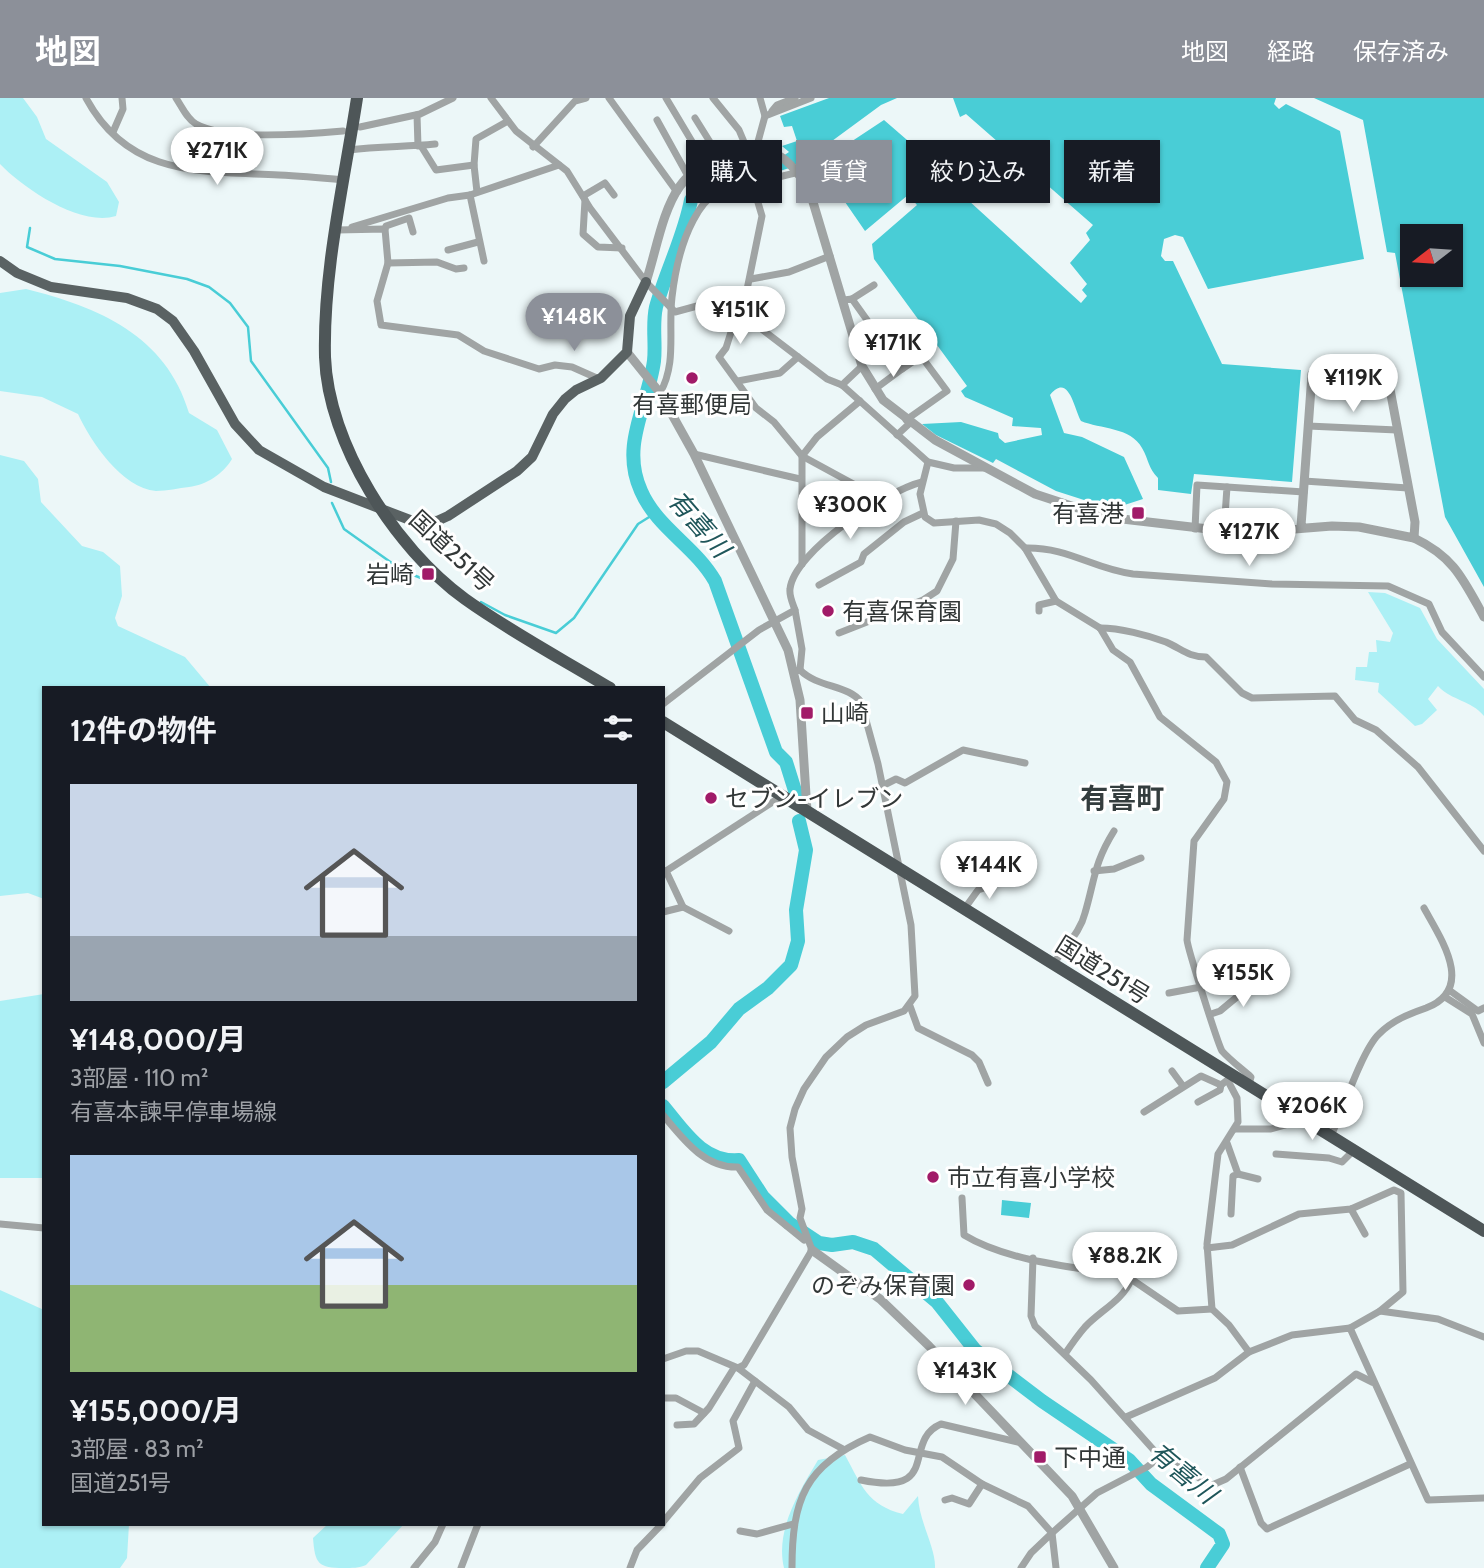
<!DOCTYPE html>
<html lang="ja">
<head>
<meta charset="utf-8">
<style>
  body { margin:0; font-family:Cabin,"Noto Sans JP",sans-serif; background:#242831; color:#f1f3f6; height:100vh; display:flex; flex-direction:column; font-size:26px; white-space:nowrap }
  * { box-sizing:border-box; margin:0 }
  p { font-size:23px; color:#9ea1a6 }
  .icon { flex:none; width:38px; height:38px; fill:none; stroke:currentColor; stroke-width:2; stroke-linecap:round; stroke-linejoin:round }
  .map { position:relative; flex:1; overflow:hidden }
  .details { position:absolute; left:42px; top:588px; width:623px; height:840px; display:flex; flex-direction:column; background:#171b24; border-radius:0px; box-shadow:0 2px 5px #0004 }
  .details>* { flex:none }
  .top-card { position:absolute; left:686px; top:42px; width:665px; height:63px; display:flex; gap:14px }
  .needle { width:46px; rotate:253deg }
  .tools { position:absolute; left:1400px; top:126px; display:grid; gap:14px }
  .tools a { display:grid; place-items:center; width:63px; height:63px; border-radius:0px; background:#171b24; box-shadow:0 2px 5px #0004; font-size:35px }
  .price { position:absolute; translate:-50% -60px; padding:0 16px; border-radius:24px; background:#fff; color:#222; font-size:23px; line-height:46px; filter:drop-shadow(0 2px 4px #0008) }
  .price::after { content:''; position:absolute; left:50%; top:42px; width:21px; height:16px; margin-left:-10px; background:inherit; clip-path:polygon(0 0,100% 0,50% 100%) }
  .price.selected { background:#8c9099; color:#fff }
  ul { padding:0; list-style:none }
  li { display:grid; align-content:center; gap:14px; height:371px; padding:0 28px }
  li span { display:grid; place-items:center; height:217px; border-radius:0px; color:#555 }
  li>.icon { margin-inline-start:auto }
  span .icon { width:126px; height:126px; fill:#fffc; stroke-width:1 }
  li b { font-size:30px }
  h2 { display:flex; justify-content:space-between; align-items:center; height:84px; padding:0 28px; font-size:30px }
  .tag { padding:0 24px; border-radius:0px; background:#171b24; box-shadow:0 2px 5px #0004; font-size:24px; line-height:63px }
  .tag.selected { background:#8c9099; color:#fff }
  header { display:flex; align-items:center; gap:42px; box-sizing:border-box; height:98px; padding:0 35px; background:#8c9099; color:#fff }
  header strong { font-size:33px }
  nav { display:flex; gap:38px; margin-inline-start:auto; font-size:24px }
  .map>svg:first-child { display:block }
</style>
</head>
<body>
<header>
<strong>地図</strong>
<nav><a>地図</a><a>経路</a><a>保存済み</a></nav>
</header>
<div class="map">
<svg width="1484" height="1470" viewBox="0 0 1484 1470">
  <rect width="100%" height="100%" fill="#ecf7f8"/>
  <g fill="#acf0f5">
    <path d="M0 0H23L37 19 46 41 107 84 119 104 116 118C80 129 23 90 0 66Z"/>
    <path d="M26 191C98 209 166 237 189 315L217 332 232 361C223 376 206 387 189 389 179 390 167 393 156 393 122 390 91 344 78 316L42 299 0 293V195Z"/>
    <path d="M0 357 24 363 38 381 41 404 82 448 103 454 120 468 122 498 115 520 118 528 185 559 211 590H44V801L28 795 0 798Z"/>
    <path d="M1368 494 1385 495 1420 510 1437 541 1484 591V618C1471 602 1452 603 1438 588L1428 601 1437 612 1422 626 1415 628 1378 594 1379 585 1355 582 1356 569H1367L1369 554H1377L1376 542 1390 544 1393 535Z"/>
    <path d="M44 896V1080H0V903Z"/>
    <path d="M0 1192 44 1212V1426H129L127 1460 120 1470H0Z"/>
    <path d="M845 1357C862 1388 867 1407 903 1416L918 1398C919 1424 936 1450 935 1470H784C775 1432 799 1394 818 1362Z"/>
    <path d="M328 1426H404L366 1467C359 1470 352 1470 344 1470 318 1470 315 1466 313 1440Z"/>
  </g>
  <g fill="#49cdd6" fill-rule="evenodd">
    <path d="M829 0H897L881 7 802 65 782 48 797 43 792 28 784 29 780 18Z"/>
    <path d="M953 0H1276L1274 6 1279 11 1286 6 1340 33 1364 161 1208 191 1183 139 1175 137 1164 141 1161 158 1165 163H1173L1222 266 1301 272 1292 384 1194 376 1191 396 1158 392V380C1148 370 1149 362 1142 350 1131 329 1100 331 1081 323 1074 311 1069 274 1050 297L1064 335 1082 339 1124 359 1143 401 1112 411 1056 393 996 361 993 365 936 337 922 326 961 324 998 335 999 340 1005 345 1042 337 1041 330 1012 328 1013 320 965 299 961 293 967 288 874 161 872 146 917 107 908 97 865 133 845 104 854 96 828 59 884 22 914 48 911 51 944 92H957L1081 205 1087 198 1082 192 1087 186 1070 165 1090 142 1086 135 1093 127 966 16 960 19Z"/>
    <path d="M1314 0H1484V489L1445 419 1395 155 1387 154 1363 22ZM1451 138V177H1412V138Z"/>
    <path d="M1002 1102 1031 1105 1029 1120 1001 1117Z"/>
  </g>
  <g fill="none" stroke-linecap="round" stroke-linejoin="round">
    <g stroke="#49cdd6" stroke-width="2.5">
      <path d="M30 130 27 149 55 161 120 168 187 181 209 189 230 205 248 229 251 263 328 370 331 384"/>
      <path d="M332 405 344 431 403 473 421 480"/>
      <path d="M481 504 505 517 556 535 574 520 638 426 654 416"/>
    </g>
    <g stroke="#49cdd6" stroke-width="14">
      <path d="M796 696 786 664 776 654 715 483C695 448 657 430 641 393 620 347 648 308 654 263 656 245 652 227 656 209 666 173 684 139 691 102L698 93 751 68 766 70 788 63 806 51"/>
      <path d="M663 984 711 944 739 911 768 890 791 867 798 843 796 812 806 752 799 723"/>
      <path d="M663 1008C684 1033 703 1065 739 1062L763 1099 789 1125 819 1145 832 1147 853 1144 874 1151 937 1204 975 1252 1042 1303 1129 1362 1151 1386 1219 1436 1223 1446 1207 1470"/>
    </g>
    <g stroke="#a0a4a4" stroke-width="7">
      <path d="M86 0C129 80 202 73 279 77 301 78 323 80 344 82"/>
      <path d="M176 0C182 9 187 21 196 26 225 43 309 36 343 33"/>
      <path d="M491 0 516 33 567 73 590 110 646 184 675 214 708 205 742 216 827 281 842 287 928 364 954 370H987"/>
      <path d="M609 0 677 94"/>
      <path d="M666 0 706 67"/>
      <path d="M713 0 739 32 747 51"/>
      <path d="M772 13 777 7 795 0"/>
      <path d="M417 17 418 48"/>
      <path d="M765 18 811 0"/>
      <path d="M695 20 720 60"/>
      <path d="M657 22 688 78"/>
      <path d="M360 29 420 16 453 0"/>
      <path d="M113 34 123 11 122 0"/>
      <path d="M421 48 436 72 474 67"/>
      <path d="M533 49 575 3 586 0"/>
      <path d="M756 51 765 18 760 0"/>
      <path d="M349 52C379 48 405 49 435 46"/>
      <path d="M758 84 799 74"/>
      <path d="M477 94 474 67 476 41 508 23"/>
      <path d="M470 97 484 163"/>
      <path d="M583 98 605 85 614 97"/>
      <path d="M585 102 583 136 598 149 622 150"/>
      <path d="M352 129 448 100 470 97 559 67"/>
      <path d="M385 131 386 128 409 120 413 134"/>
      <path d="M337 132 385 131 388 165 377 203 381 227 458 237 484 253 539 271 555 267 572 269 599 281"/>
      <path d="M448 152 478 144"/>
      <path d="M388 165 437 164 456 171 464 170"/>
      <path d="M751 181 789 174 830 158"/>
      <path d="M852 201 874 187"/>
      <path d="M844 202 852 201 902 271 921 258 947 293 906 322"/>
      <path d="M737 215 726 250 719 259 756 310 774 324 802 358 881 401"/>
      <path d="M742 216 762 118 754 91 758 84 751 50"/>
      <path d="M738 283 780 275 798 259"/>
      <path d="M842 287 862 268"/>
      <path d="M875 291 902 271"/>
      <path d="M660 295C677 265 668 233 672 199 677 156 696 74 756 87"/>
      <path d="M1308 328 1397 332"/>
      <path d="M897 337 910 325"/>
      <path d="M694 356 800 381"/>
      <path d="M928 364 920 396 925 419 934 425 979 422 996 426 1010 435 1025 450 1056 503 1100 530 1113 552 1130 564 1160 619 1216 664 1227 684 1224 701 1194 743 1187 842C1188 852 1218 946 1222 953 1230 962 1242 971 1251 979L1249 987"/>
      <path d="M1304 383 1408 390"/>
      <path d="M1227 389 1304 394"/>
      <path d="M1195 431 1197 387 1227 389 1224 433"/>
      <path d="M1025 450C1069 449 1093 471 1133 476L1272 486 1388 488 1429 506 1442 534 1484 579"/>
      <path d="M802 466V358L817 339 860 303"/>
      <path d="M819 487 861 464 864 456 904 424 923 415"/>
      <path d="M795 512 802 551 800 572"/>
      <path d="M1039 513V507L1056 503"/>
      <path d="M1100 530C1120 530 1147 537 1166 544 1182 551 1188 559 1206 559L1242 595 1252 600 1335 598 1355 622 1376 632 1418 669 1484 753"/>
      <path d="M839 535 923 502 937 493 953 461 956 423"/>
      <path d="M795 573 800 572C818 590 849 587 861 604L878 666 911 827 915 898 904 913 866 927 847 939 826 959 804 991 795 1011 790 1030 792 1059 802 1111 800 1120 812 1152"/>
      <path d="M663 606 759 532 795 512C793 506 789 498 790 491 794 453 888 392 922 384"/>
      <path d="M882 688 896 681 905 685 963 652 1025 665"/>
      <path d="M1094 773 1114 771 1141 760"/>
      <path d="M663 775 782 698"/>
      <path d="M683 809 729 833"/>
      <path d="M965 810 978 792 1002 784"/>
      <path d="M663 814 683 809 666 773"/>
      <path d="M1054 866C1063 849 1080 836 1085 815 1095 781 1094 765 1114 733"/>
      <path d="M1449 892 1478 913 1484 910"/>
      <path d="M1169 895 1201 889"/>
      <path d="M1445 899 1472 916 1484 945"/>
      <path d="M910 908 918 930 972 957 979 964 988 985"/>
      <path d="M1211 916 1220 913 1261 879"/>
      <path d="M1172 973 1183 988"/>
      <path d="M1228 983 1237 1000 1238 1024 1218 1056 1207 1146 1212 1211 1229 1227 1249 1254 1292 1237 1350 1230 1428 1402 1484 1400"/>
      <path d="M1198 1004 1220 992 1221 987"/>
      <path d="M1144 1014 1201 978 1221 987 1230 980"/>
      <path d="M663 1017C683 1041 704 1070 738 1069L767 1112 804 1142"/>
      <path d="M1235 1031H1271L1303 1022"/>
      <path d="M1331 1038C1342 1014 1362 952 1379 936 1393 922 1409 916 1426 910 1476 891 1441 841 1424 810"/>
      <path d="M1227 1045 1238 1076 1233 1078 1231 1116"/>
      <path d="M1276 1056 1329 1060 1342 1064 1354 1052"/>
      <path d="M1238 1076 1258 1081"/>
      <path d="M962 1100 964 1137C1005 1162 1069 1169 1117 1176L1134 1183 1178 1213 1212 1211"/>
      <path d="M1351 1111 1365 1136"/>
      <path d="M0 1126 44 1130"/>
      <path d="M1207 1150 1232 1147 1299 1116 1351 1111 1394 1092 1401 1095 1403 1194 1380 1213"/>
      <path d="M1033 1160 1031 1218 1035 1228 1091 1282 1160 1359 1176 1363 1210 1388 1226 1381 1356 1276 1372 1284"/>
      <path d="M1350 1230 1380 1213 1438 1221 1484 1239"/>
      <path d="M1065 1256C1071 1247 1078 1237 1085 1229 1100 1213 1123 1202 1131 1182"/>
      <path d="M663 1261 686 1253H698L738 1270 789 1309 808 1332 843 1351"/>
      <path d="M738 1270 744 1267 812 1152"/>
      <path d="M663 1300H676L704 1315"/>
      <path d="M1126 1319 1215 1280 1249 1254"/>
      <path d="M677 1327 694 1326 709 1310 734 1270"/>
      <path d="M1240 1369 1261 1425 1267 1431 1410 1366"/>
      <path d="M861 1382C943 1399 901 1343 941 1326L1018 1344"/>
      <path d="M945 1402 952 1400 969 1406 982 1386"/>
      <path d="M663 1424 700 1380 739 1350 733 1323 755 1283"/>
      <path d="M740 1433 757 1436 793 1426"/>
      <path d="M414 1470 435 1444 443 1426"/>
      <path d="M461 1470 478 1426"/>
      <path d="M630 1470 637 1452 662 1426"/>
      <path d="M792 1470C792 1402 805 1367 870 1339L905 1352 942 1359 982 1386 1028 1408 1052 1435 1097 1395 1147 1369 1160 1359"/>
      <path d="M1021 1470 1031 1455 1052 1435 1056 1470"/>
    </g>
    <g stroke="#a0a4a4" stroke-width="9">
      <path d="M646 184C656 154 662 113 680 88 689 75 701 70 714 63 760 39 786 51 810 94L862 268 883 302 935 342 1035 396 1105 419 1243 435 1332 428 1359 429 1414 440 1415 424 1389 286 1384 280 1312 276 1301 428"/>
      <path d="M627 254 660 295 694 356 788 552 800 602 807 713"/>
      <path d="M1414 440C1454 459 1463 481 1484 519"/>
      <path d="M812 1152 880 1201 929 1248 1072 1398 1114 1470"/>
    </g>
    <path stroke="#5a6263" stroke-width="10" d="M0 163 17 175 51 189 127 200 157 211 173 223 194 253 235 326 259 352 324 389 410 422 437 423 448 418 517 373 532 359 553 316 565 301 576 292 601 280 627 254 630 218 646 184"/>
    <g stroke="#4e5658" stroke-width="12">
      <path d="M357 0C344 85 323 173 325 259 328 346 395 450 465 501 511 534 562 561 610 590"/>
      <path d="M663 624 1484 1133"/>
    </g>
  </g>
  <g fill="#a11b68" stroke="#fff" stroke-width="2.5">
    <circle cx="692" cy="280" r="7"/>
    <rect x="1131" y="408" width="14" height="14" rx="3.5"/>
    <rect x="421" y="469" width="14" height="14" rx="3.5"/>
    <circle cx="828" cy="513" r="7"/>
    <rect x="800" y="608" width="14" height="14" rx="3.5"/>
    <circle cx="711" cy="700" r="7"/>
    <circle cx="933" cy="1079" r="7"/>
    <circle cx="969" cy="1187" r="7"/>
    <rect x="1033" y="1352" width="14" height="14" rx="3.5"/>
  </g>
  <g text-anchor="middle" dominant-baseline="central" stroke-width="6" stroke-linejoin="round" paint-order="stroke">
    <g font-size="24" fill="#323737" stroke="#fff" text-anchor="start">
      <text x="692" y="306" text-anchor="middle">有喜郵便局</text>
      <text x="1124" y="415" text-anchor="end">有喜港</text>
      <text x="414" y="476" text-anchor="end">岩崎</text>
      <text x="842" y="513">有喜保育園</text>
      <text x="821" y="615">山崎</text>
      <text x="725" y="700">セブン-イレブン</text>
      <text x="947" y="1079">市立有喜小学校</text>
      <text x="955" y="1187" text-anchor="end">のぞみ保育園</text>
      <text x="1054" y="1359">下中通</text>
    </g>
    <g font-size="24" fill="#323737" stroke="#fff">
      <text transform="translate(452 453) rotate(43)">国道251号</text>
      <text transform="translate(1103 872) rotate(32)">国道251号</text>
    </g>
    <g font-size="26" font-style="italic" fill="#1f565a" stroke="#fff">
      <text transform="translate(699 426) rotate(49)">有喜川</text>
      <text transform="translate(1183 1375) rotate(40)">有喜川</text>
    </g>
    <g font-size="28" font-weight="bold" fill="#343d3e" stroke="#fff">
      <text x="1122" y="700">有喜町</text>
    </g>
  </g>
</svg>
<div class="tools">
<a><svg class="needle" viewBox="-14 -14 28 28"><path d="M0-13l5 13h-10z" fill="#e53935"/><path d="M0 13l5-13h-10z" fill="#9ea1a6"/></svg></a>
</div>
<b class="price" style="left:217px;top:89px">¥271K</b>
<b class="price" style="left:740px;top:248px">¥151K</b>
<b class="price selected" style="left:574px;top:255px">¥148K</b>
<b class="price" style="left:893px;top:281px">¥171K</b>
<b class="price" style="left:1353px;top:316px">¥119K</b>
<b class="price" style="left:850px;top:443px">¥300K</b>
<b class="price" style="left:1249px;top:470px">¥127K</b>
<b class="price" style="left:989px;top:803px">¥144K</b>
<b class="price" style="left:1243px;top:911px">¥155K</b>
<b class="price" style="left:1312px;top:1044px">¥206K</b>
<b class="price" style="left:1125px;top:1194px">¥88.2K</b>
<b class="price" style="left:965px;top:1309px">¥143K</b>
<div class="top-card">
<a class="tag">購入</a>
<a class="tag selected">賃貸</a>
<a class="tag">絞り込み</a>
<a class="tag">新着</a>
</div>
<section class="details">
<h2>12件の物件<svg class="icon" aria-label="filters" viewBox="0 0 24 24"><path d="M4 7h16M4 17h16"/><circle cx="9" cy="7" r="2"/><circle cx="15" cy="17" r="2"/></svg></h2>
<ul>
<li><span style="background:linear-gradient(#c9d6e8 70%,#9aa5b1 0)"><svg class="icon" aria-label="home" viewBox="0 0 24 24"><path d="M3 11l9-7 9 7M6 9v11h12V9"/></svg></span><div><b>¥148,000/月</b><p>3部屋 · 110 m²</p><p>有喜本諫早停車場線</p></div></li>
<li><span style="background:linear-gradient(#a9c7e8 60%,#8fb573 0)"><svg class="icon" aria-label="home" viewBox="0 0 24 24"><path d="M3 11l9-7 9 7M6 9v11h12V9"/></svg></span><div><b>¥155,000/月</b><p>3部屋 · 83 m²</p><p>国道251号</p></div></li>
</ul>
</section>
</div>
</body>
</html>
